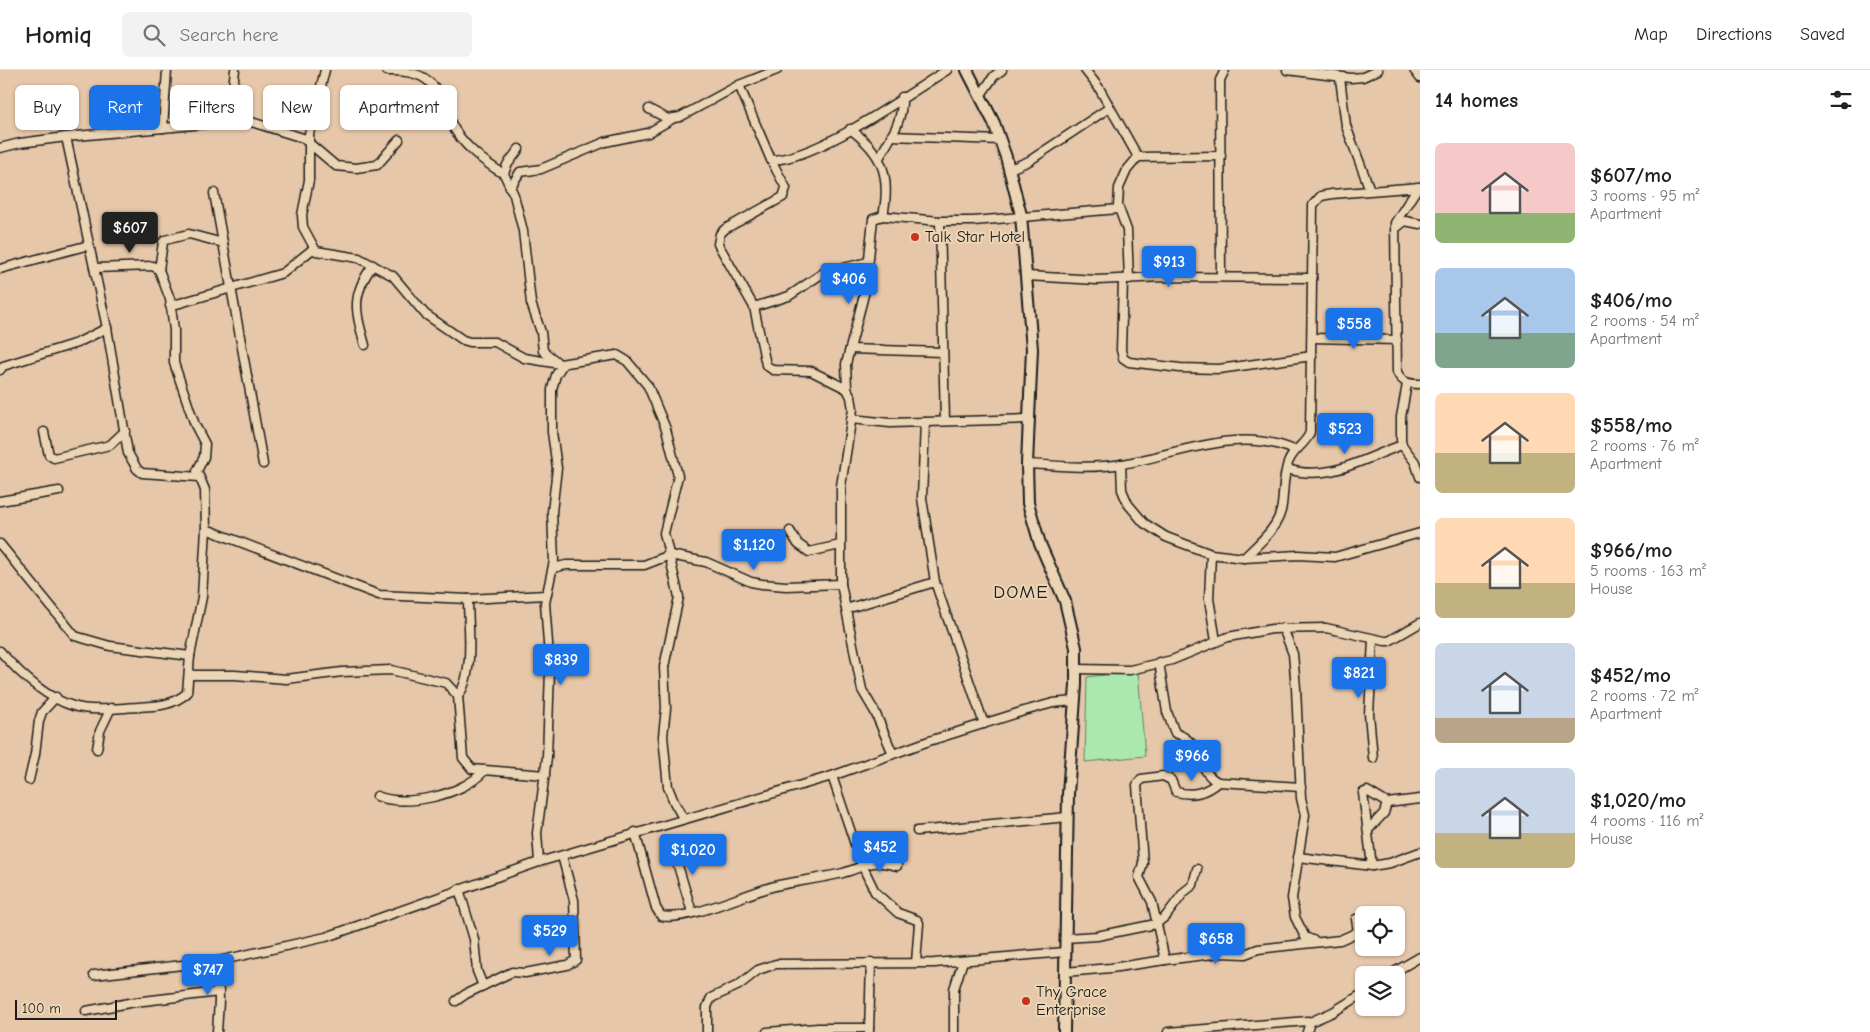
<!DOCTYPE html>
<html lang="en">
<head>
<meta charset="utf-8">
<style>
  body { margin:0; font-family:"Comic Neue",sans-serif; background:#f2f2f2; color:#202124; height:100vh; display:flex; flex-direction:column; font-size:19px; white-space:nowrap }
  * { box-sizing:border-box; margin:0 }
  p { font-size:16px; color:#757577 }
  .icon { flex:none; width:28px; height:28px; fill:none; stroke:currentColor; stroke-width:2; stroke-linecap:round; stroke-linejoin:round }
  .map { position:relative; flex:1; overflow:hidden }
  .details { display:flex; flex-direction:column; background:#fff; width:450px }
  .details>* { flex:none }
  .hud { position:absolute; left:15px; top:15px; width:475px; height:45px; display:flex; gap:10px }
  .controls { position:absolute; left:1355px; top:836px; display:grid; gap:10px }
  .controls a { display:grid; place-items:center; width:50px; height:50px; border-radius:8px; background:#fff; box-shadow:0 1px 4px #0004; font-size:25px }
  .scale { position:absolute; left:15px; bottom:12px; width:102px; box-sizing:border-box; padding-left:5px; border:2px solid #1c1c1c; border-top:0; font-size:14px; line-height:18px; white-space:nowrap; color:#1c1c1c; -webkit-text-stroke:4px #ecd5b5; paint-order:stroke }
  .price { position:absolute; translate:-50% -42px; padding:0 11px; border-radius:5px; background:#1a73e8; color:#fff; font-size:16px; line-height:32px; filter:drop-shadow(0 1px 2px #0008) }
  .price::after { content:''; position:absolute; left:50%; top:30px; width:15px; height:11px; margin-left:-8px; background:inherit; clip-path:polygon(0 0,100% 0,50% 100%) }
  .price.selected { background:#222; color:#fff }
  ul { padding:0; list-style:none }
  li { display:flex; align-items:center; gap:15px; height:125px; padding:0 15px }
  li span { display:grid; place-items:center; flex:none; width:140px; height:100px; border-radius:8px; color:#555 }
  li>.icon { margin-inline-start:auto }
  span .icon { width:60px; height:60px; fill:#fffc; stroke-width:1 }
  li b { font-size:21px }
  h2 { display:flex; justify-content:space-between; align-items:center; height:60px; padding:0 15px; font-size:21px }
  .pill { padding:0 18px; border-radius:8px; background:#fff; box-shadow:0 1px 4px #0004; font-size:18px; line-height:45px }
  .pill.selected { background:#1a73e8; color:#fff }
  header { display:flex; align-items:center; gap:30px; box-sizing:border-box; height:70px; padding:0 25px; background:#fff; border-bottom:1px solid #e0e0e0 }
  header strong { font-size:24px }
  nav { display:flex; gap:28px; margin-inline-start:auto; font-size:18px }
  .search { width:350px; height:45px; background:#f2f2f2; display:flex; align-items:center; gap:12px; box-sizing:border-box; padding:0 18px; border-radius:8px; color:#757577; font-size:19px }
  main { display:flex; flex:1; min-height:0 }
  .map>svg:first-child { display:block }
</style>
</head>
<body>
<header>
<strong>Homiq</strong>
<div class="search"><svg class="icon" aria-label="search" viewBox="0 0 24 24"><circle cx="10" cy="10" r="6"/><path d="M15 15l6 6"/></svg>Search here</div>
<nav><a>Map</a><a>Directions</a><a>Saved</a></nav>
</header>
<main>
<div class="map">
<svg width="1420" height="962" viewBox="0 0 1420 962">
  <rect width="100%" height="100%" fill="#e6c7a9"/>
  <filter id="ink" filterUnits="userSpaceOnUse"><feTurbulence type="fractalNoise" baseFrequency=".02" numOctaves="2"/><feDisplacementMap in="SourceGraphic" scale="10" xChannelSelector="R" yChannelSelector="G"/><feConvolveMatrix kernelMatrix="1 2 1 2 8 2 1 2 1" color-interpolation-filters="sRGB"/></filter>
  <g filter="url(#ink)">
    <path fill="#aae8af" stroke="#638266" d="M1138 601 1145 686 1085 692 1087 607Z"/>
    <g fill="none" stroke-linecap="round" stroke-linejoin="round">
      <defs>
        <g id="minor">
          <path d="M325 0 309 64V110L302 145 303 157 316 181 359 188 393 206 425 244 463 270 470 272H495L524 288 560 294 617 285 627 291 648 316 666 359 678 406 664 463 679 527 664 597 666 638 663 666 668 717 674 732 683 748"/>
          <path d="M1085 0 1099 18 1138 87"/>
          <path d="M1287 0 1351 8 1363 7 1378 0"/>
          <path d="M1414 0 1420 8"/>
          <path d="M387 1C418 0 431 7 446 34 449 40 448 47 451 53 461 74 485 93 504 104"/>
          <path d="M1340 8 1346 56 1370 120"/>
          <path d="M739 15 771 90 786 118 783 127 725 159 720 164 718 174 754 237 766 295 773 300 811 301 847 319"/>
          <path d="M980 26 994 6 1002 0"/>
          <path d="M649 39 668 49 680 47 739 15 777 0"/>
          <path d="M229 52 235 0"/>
          <path d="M163 58 245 50 303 68 336 96 356 98 377 95 399 70"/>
          <path d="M850 59C883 83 891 106 883 146"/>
          <path d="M891 66 1000 70"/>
          <path d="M66 67 163 58 167 0"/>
          <path d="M0 78 20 73 66 67 107 258 128 383 137 399 142 403 199 407"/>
          <path d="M519 79 507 95 504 104 514 125 523 161 531 233 541 262 543 281 556 291"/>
          <path d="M1138 87 1221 86"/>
          <path d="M879 88C891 67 903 51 902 27"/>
          <path d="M771 90C818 89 905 26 947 0"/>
          <path d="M1010 99 1029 91 1109 38"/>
          <path d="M1418 117 1395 153 1397 302C1402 313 1409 314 1420 314"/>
          <path d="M510 118 520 102 541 99 605 72 648 63 672 49"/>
          <path d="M214 123 263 394"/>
          <path d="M940 151 945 351"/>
          <path d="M1396 158 1405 151 1420 154"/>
          <path d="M0 199 89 175"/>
          <path d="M159 200 163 172 165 170 189 164 223 173"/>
          <path d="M1027 206 1097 210 1162 207 1312 208"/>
          <path d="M1221 207 1220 10 1225 0"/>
          <path d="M1129 209 1127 160 1118 136 1119 118 1127 100 1138 87"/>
          <path d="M1123 210 1121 280 1123 288 1129 292 1180 298 1219 299 1312 286"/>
          <path d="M170 236 283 203 314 178"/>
          <path d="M754 237 789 226 823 203 868 192"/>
          <path d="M1312 268 1397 270"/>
          <path d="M365 275C355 240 351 225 373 195"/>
          <path d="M850 279 942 282"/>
          <path d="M0 300 3 296 77 273 107 258"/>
          <path d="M1407 314 1401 347V369L1402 375 1415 392 1420 407"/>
          <path d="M851 349 890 353 1029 349"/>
          <path d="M925 352 922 428 935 512 984 654"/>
          <path d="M44 362 49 385 54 388 110 375 125 361"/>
          <path d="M1027 394C1058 396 1091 399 1122 394 1179 384 1238 356 1294 380"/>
          <path d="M1121 394 1122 420 1128 434 1144 453 1166 467 1211 484 1244 488 1298 485 1335 487 1420 463"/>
          <path d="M1287 399C1329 412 1362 389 1402 375"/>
          <path d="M0 431 59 421"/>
          <path d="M206 459 379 525 468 529 546 525"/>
          <path d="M790 461 798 474 809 482 840 475"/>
          <path d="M0 474 75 566 110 576 190 586"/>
          <path d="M1211 484 1209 529 1216 571"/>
          <path d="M1244 488C1258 474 1280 457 1282 435 1284 420 1283 407 1288 393 1294 377 1306 375 1310 362L1313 135 1321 126 1332 124 1420 117"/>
          <path d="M553 498 566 495H644L670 485 706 492 751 512 762 514 786 516 841 514"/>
          <path d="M846 539 935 512"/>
          <path d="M1283 558 1293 584 1296 618 1301 728 1305 745 1292 828 1295 847 1305 867 1315 871"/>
          <path d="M0 581C19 603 44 627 73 636 92 642 118 638 138 637 157 636 172 636 187 623L190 586 202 527 206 459 205 420 197 401 204 387 205 374 195 355 174 293V260L170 229 159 200 153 196 95 198"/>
          <path d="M1159 592 1167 642 1175 663C1205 673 1196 702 1218 712L1301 717"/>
          <path d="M1077 599 1130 600 1172 590 1228 567 1272 559 1326 558 1385 571H1389L1420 553"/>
          <path d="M190 605H235L286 609 342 602 391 600 446 613 458 626 463 688 472 699 545 705"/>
          <path d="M458 626C475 604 468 556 468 529"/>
          <path d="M97 679 100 661 111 638"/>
          <path d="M893 684 875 642 862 620 841 514V416L853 339 851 327 847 319 846 294 866 217 873 149 883 146 940 151H973L1119 139"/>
          <path d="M1373 688 1369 644 1373 570"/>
          <path d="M832 706 862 795 875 822 898 843 917 850 919 853 916 893"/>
          <path d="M29 710 35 684 39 651 42 642 56 627"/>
          <path d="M1218 712C1205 723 1194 726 1176 722L1171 710 1163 706 1141 709 1137 715 1143 793 1139 807 1152 832 1165 890 1221 883 1245 884 1258 879 1340 870 1358 862 1356 849"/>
          <path d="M377 726C405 738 463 725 484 701"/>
          <path d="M1368 760 1384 743 1387 733"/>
          <path d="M917 761 1068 747"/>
          <path d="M635 762 656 838 661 846C687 852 751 821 779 815 800 811 822 808 843 803 868 796 869 788 897 796"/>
          <path d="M672 776 692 842"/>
          <path d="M1298 787 1372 796 1390 793 1420 782"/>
          <path d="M539 792 537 763 547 687 550 600 545 533 554 491 552 442 557 398 552 362V319L556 305 563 294"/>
          <path d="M1372 796 1363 723 1367 721 1387 733 1420 729"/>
          <path d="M459 819 474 869 477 901 483 916"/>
          <path d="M1065 868 1097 866 1156 854 1166 846 1184 822 1193 815 1197 799"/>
          <path d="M1065 902 1111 898 1165 890"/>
          <path d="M94 905 218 891 326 867 539 792 832 706 929 671 1024 641 1053 633 1074 631"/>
          <path d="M1389 905 1420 887"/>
          <path d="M456 931 466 924 512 902 525 903 567 895 576 890 574 830 562 786"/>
          <path d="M86 941 135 932 219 922"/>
          <path d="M1310 952 1333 942 1364 923"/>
          <path d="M217 962 219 931 218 891"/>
          <path d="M707 962V937L711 928 739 915 758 900 776 894 934 893 1065 882"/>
          <path d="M767 962 818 958H869"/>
          <path d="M869 962 871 892"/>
          <path d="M954 962V919L963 891"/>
          <path d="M1168 962 1308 951 1310 952 1307 962"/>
        </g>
        <path id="tertiary" d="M967 0 994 53 1006 87 1021 145 1032 279 1027 394 1028 433 1040 474 1065 531 1076 578V615L1068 724 1064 962"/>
      </defs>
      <use href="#minor" stroke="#1c1c1c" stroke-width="11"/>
      <use href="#tertiary" stroke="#1c1c1c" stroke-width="14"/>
      <use href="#minor" stroke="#ecd5b5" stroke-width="8"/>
      <use href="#tertiary" stroke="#ecd5b5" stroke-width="10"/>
    </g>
  </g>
  <g fill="#c8321e" stroke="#ecd5b5" stroke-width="2">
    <circle cx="915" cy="167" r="5"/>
    <circle cx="1026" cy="931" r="5"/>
  </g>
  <g text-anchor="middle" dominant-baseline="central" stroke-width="4" stroke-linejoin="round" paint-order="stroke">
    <g font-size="16" fill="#1c1c1c" stroke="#ecd5b5" text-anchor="start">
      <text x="925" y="167">Talk Star Hotel</text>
      <text x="1036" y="922">Thy Grace<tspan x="1036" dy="18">Enterprise</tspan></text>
    </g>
    <g font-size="19" letter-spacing="1" fill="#1c1c1c" stroke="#ecd5b5">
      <text x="1021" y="522">DOME</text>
    </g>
  </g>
</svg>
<div class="controls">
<a><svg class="icon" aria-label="locate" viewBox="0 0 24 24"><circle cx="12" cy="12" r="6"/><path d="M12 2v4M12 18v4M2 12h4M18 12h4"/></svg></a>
<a><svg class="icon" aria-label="layers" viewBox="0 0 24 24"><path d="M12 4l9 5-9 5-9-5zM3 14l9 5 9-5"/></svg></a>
</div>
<div class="scale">100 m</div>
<b class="price selected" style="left:130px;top:184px">$607</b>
<b class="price" style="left:1169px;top:218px">$913</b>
<b class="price" style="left:849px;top:235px">$406</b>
<b class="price" style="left:1354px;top:280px">$558</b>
<b class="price" style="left:1345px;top:385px">$523</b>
<b class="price" style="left:754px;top:501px">$1,120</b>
<b class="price" style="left:561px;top:616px">$839</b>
<b class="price" style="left:1359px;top:629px">$821</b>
<b class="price" style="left:1192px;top:712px">$966</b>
<b class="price" style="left:880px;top:803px">$452</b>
<b class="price" style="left:693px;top:806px">$1,020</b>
<b class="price" style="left:550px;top:887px">$529</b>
<b class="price" style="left:1216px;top:895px">$658</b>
<b class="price" style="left:208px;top:926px">$747</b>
<div class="hud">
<a class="pill">Buy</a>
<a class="pill selected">Rent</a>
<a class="pill">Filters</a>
<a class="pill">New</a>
<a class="pill">Apartment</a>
</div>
</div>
<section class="details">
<h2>14 homes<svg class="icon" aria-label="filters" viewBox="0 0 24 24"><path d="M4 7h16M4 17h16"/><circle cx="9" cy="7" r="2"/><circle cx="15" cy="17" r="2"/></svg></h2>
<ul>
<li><span style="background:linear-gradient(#f6c9c9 70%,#8fb573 0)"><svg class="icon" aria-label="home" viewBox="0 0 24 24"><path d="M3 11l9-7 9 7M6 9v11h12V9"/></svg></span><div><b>$607/mo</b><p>3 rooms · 95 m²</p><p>Apartment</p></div></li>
<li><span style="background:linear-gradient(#a9c7e8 65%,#7fa58c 0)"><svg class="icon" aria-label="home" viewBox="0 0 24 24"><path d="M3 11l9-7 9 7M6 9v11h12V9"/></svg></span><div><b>$406/mo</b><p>2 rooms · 54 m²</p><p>Apartment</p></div></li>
<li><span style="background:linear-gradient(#ffd9b3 60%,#c2b280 0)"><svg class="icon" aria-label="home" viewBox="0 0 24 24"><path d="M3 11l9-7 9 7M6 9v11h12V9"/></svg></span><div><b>$558/mo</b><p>2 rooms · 76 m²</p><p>Apartment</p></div></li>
<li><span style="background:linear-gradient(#ffd9b3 65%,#c2b280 0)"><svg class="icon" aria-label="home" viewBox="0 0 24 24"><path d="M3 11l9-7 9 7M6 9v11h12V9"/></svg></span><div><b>$966/mo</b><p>5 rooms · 163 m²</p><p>House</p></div></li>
<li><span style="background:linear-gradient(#c9d6e8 75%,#b9a48a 0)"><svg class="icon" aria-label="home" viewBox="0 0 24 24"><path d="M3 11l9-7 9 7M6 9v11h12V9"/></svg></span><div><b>$452/mo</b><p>2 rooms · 72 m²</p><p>Apartment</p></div></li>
<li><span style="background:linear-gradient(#c9d6e8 65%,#c2b280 0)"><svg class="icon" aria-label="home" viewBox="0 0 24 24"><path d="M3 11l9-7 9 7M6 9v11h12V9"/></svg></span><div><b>$1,020/mo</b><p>4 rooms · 116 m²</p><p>House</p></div></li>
</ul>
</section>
</main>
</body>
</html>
